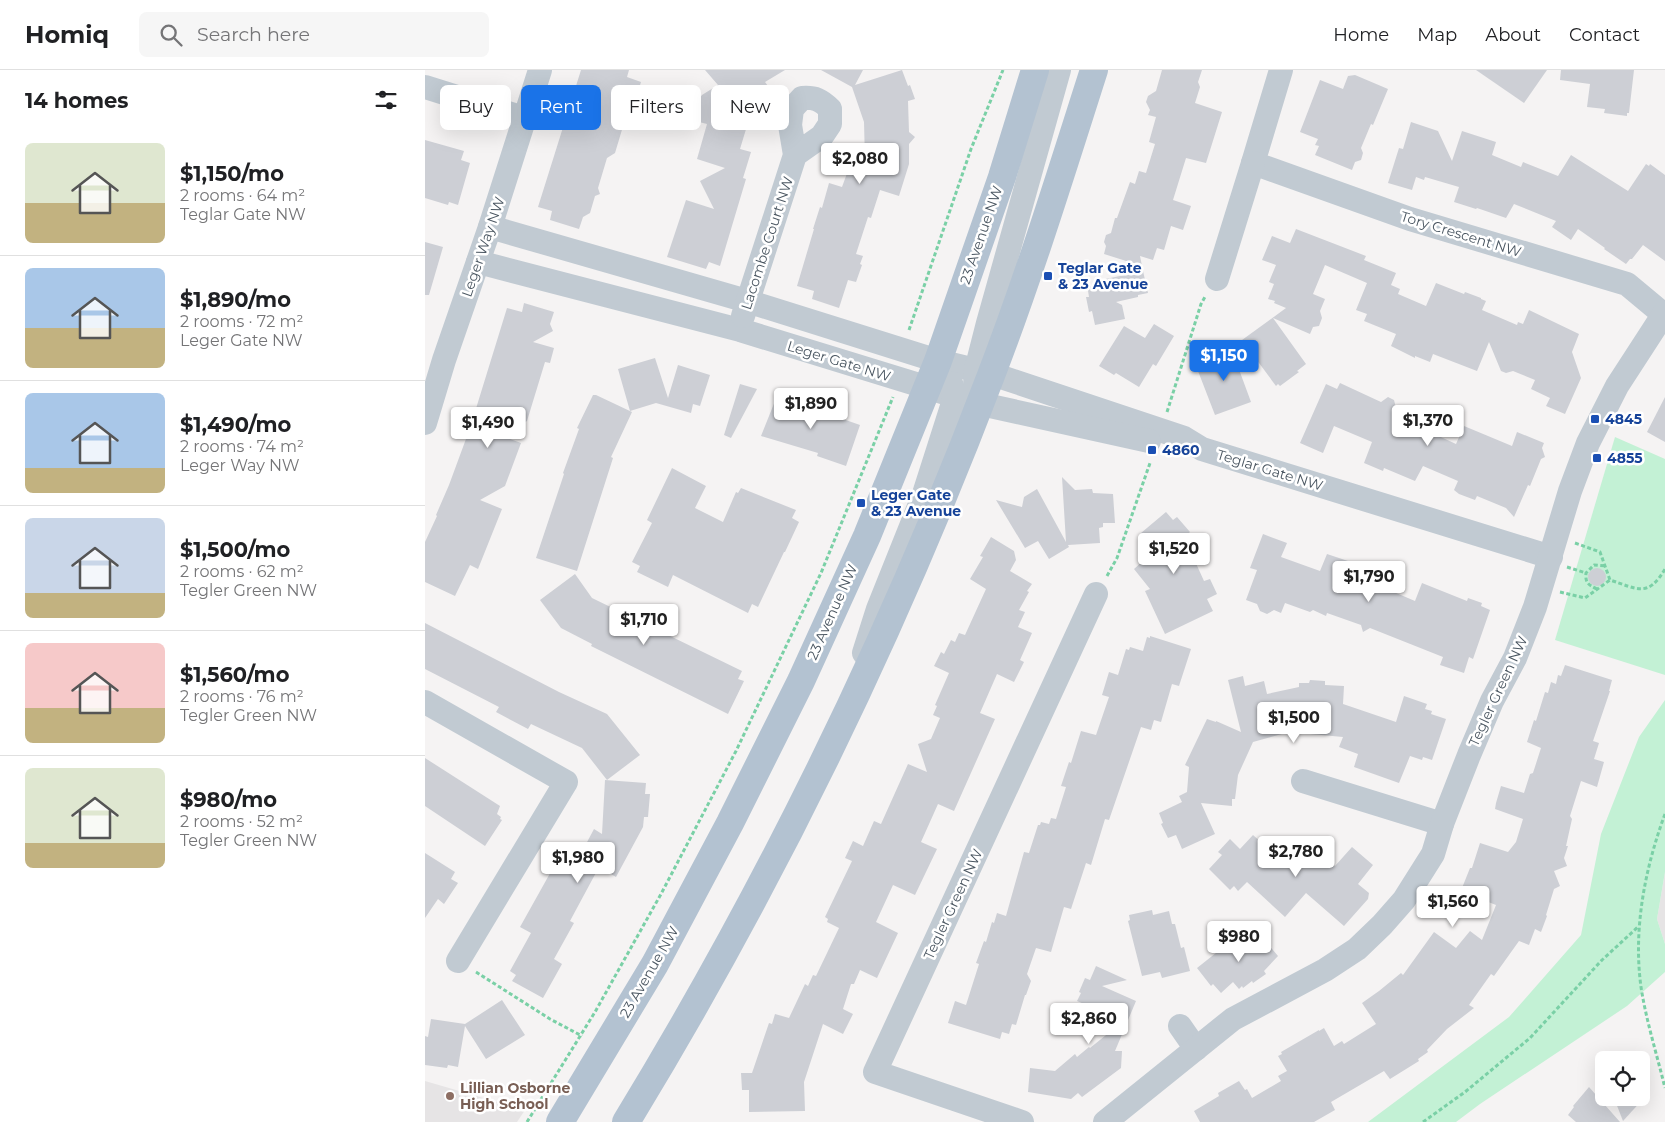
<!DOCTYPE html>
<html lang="en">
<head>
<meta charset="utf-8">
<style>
  body { margin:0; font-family:Montserrat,sans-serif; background:#f6f6f6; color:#202124; height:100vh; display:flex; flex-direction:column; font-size:19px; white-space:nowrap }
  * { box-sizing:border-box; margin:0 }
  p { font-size:16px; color:#757577 }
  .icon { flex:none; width:28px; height:28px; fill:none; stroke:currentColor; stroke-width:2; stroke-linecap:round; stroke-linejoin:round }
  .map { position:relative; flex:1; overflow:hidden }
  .sheet { display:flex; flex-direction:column; background:#fff; width:425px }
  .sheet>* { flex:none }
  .top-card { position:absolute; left:15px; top:15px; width:475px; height:45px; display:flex; gap:10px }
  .buttons { position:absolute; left:1170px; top:981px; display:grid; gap:10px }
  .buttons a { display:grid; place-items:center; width:55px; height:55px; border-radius:8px; background:#fff; box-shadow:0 5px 20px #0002; font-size:25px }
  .price { position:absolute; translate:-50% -42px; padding:0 11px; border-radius:5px; background:#fff; color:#222; font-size:16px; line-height:32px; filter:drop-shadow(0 1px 2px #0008) }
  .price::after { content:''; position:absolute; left:50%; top:30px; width:15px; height:11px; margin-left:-8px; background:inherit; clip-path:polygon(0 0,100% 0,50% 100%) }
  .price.active { background:#1a73e8; color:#fff }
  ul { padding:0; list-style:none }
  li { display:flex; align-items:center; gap:15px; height:125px; padding:0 25px }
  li+li { border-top:1px solid #e0e0e0 }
  li span { display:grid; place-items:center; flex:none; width:140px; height:100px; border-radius:8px; color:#555 }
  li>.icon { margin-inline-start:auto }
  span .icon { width:60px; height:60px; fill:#fffc; stroke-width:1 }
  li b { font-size:21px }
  h2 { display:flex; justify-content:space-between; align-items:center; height:60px; padding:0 25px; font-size:21px }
  .tag { padding:0 18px; border-radius:8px; background:#fff; box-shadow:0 5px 20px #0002; font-size:18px; line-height:45px }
  .tag.active { background:#1a73e8; color:#fff }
  header { display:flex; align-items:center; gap:30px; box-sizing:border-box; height:70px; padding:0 25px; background:#fff; border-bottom:1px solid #e0e0e0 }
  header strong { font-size:24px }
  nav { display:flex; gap:28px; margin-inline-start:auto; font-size:18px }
  .search { width:350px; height:45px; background:#f6f6f6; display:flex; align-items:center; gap:12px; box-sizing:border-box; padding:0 18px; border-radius:8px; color:#757577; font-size:19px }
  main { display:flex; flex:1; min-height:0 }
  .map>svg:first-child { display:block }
</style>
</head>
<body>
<header>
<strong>Homiq</strong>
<div class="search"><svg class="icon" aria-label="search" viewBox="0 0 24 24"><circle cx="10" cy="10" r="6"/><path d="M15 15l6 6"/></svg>Search here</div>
<nav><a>Home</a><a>Map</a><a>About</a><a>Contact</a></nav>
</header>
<main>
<section class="sheet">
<h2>14 homes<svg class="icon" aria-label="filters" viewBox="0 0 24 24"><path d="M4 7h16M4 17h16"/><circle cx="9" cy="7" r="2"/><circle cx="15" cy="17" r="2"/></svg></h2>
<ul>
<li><span style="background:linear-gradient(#dfe7d0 60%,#c2b280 0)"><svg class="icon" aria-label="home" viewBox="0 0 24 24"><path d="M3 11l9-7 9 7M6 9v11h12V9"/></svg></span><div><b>$1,150/mo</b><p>2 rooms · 64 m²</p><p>Teglar Gate NW</p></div></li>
<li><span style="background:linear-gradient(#a9c7e8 60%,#c2b280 0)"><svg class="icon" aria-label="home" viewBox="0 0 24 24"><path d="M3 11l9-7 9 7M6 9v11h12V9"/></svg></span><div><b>$1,890/mo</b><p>2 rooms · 72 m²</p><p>Leger Gate NW</p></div></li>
<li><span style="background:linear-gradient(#a9c7e8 75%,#c2b280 0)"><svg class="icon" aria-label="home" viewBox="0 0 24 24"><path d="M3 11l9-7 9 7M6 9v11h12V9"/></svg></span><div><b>$1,490/mo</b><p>2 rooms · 74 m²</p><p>Leger Way NW</p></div></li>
<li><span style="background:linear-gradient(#c9d6e8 75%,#c2b280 0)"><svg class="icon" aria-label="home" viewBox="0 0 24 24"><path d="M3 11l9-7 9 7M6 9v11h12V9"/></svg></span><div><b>$1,500/mo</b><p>2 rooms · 62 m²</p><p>Tegler Green NW</p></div></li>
<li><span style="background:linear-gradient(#f6c9c9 65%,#c2b280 0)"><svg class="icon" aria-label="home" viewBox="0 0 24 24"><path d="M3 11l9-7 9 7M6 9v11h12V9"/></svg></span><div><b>$1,560/mo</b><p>2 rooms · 76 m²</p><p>Tegler Green NW</p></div></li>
<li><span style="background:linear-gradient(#dfe7d0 75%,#c2b280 0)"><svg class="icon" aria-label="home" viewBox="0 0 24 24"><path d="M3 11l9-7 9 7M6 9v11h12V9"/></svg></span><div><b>$980/mo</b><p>2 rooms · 52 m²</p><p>Tegler Green NW</p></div></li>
</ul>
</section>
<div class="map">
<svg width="1240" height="1052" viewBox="0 0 1240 1052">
  <rect width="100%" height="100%" fill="#f5f3f3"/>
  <g fill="#e6e4e5">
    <path d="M1240 802V874L1232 849Z"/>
    <path d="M0 1011 100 1040 92 1052H0Z"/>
  </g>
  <g fill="#c3f1d5">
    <path d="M1190 367 1240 389V605L1130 570Z"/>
    <path d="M1240 630V802L1232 849 1240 874V902L1202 936 1055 1034 1031 1052H943L1084 947 1156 865 1176 764 1214 667Z"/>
  </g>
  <g fill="#cdcfd5">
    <path d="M156 0H204L202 7 216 12 209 35 205 33 190 83 182 88 173 118 175 124 170 126 165 143 158 147 154 159 125 150 127 141 113 137Z"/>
    <path d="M280 0H360L340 12 343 16 312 42 325 46 315 79 326 82 318 108 321 109 295 196 284 192 281 199 242 187 261 130 289 139 275 111 300 98 272 89 282 54 274 52 276 46 273 30 277 25 293 15Z"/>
    <path d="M396 0H438L430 15 477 0 483 16 485 15 490 29 483 31 484 62 490 67 484 74V94L474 126 455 120 446 148 443 147 431 184 438 186 435 194 437 195 431 212 423 210 414 238 387 229 389 221 372 216 389 159H388L395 137 397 138 404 113 417 117 428 87 440 91 439 52 427 17Z"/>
    <path d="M737 0H777L773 12 775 17 770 33 797 42 781 93 761 88 748 130 766 136 758 160 746 156 739 180 732 178 728 190 715 186 717 196 679 184 681 176 679 172 681 165 686 163 690 148H692L705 112 710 114 714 101 721 103 730 74 724 72 731 47 723 45 725 40 721 32 723 26 731 21Z"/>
    <path d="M1051 0H1122L1099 33Z"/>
    <path d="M1136 0H1209L1204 43H1202V46L1179 43 1180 39 1162 37 1165 14 1135 10Z"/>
    <path d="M930 5 963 19 948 55 946 54 936 78 938 83 936 90 930 92 927 100 890 85 894 76 890 75 893 69 875 62 895 10 918 19 923 6Z"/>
    <path d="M986 52 1013 61 1027 91 1037 61 1071 72 1067 85 1096 97 1098 92 1133 106 1146 85 1203 121 1221 94 1224 96 1225 94 1240 105V191L1218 175 1207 189H1205L1201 194 1179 179 1180 178 1153 159 1146 170 1127 157 1131 151 1089 134 1081 148 1052 138 1051 139 1029 132 1034 117 1000 107 999 110 991 107 987 120 963 113 974 78 978 79Z"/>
    <path d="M0 70 39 81 36 90 45 93 33 135 24 132 23 135 0 128Z"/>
    <path d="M871 159 941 186 939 190 971 203 966 215 975 219 973 224 1001 236 1011 213 1039 224 1040 222 1056 228V229L1061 231 1057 240 1092 255 1093 252 1098 254 1104 240 1154 264 1147 282 1156 308 1140 344 1121 336 1125 328 1106 319 1110 310 1088 301 1081 303 1076 301 1064 272 1052 301 1008 284 1005 292 990 286V288L966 276 971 264 939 251 942 244 931 240 942 213 900 195 888 224 900 229 895 241 897 248 894 256 888 257 885 264 848 248 881 294 872 301 874 302 855 316 853 314 851 316 817 270 861 238 849 233 850 231 843 229 849 214 844 212 851 195 837 190 847 166 865 173Z"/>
    <path d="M0 172 18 177 4 225H0Z"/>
    <path d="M718 201 723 223 713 225V227L691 232 697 235 700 249 670 255 667 241 664 242 661 227H664L662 214 669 218 677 216 676 210Z"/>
    <path d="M99 233 129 242 125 254 128 261 108 272 129 278 125 293 120 292 102 351 77 366 96 373 80 416 55 430 77 439 53 499 45 495 30 526 0 512V472L12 446 11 445 24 415 45 358 82 238 97 242Z"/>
    <path d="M729 254 749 266 731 296 728 294 714 317 691 303 689 305 674 296 699 256 720 268Z"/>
    <path d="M805 275 826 332 790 345 773 301 787 296 782 283Z"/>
    <path d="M230 288 243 328 253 295 285 305 275 336 268 334 266 343 231 333 205 341 193 299Z"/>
    <path d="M915 313 956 332 963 327 969 330 971 338 985 343 981 351 1031 374 1039 356 1087 376 1092 362 1119 373 1117 378 1120 387 1116 389 1105 416 1103 415 1089 447 1081 438 1052 426 1050 430 1034 424 1029 420 1033 411 998 396 990 411 959 398 958 401 939 393 947 372 909 356 898 383 875 373 901 314 912 319Z"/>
    <path d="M315 314 332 319 306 368 299 365Z"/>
    <path d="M168 325H171L207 342 186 387 188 388 152 501 111 488 139 404 138 403 154 359 152 358Z"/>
    <path d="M352 326 393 338 392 340 435 355 421 396 392 386 393 383 336 366Z"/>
    <path d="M1240 327V372L1222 362Z"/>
    <path d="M247 398 281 416 270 438 298 452 311 422 313 423 316 418 371 440 367 448 374 452 360 482H359L333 537 327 534 323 543 248 505 243 517 212 502 215 496 207 492 227 453 222 450Z"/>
    <path d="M637 407 650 420 667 419 668 423 688 424 690 453H678V457L674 458 675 473 643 475 644 477 624 489 613 471 600 478 571 430 597 437 599 427 612 419 641 472Z"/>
    <path d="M741 442 748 450 752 447 765 462 764 463 771 472 764 478 779 511 785 509 792 524 782 529 788 541 740 564 720 521 725 519 709 499 728 482 723 475 725 474 716 463Z"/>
    <path d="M838 464 862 473 856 487 895 501 902 484 959 503 956 514 958 515 957 517 990 531 997 513 1042 531 1043 528 1057 533 1056 536 1065 540 1048 589 1044 587 1039 603 1015 595 1018 587 945 558 938 562 936 555 902 543 901 546 888 540 885 542 860 533 856 543 849 540 842 544 835 541 832 534 821 530 832 500 825 498Z"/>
    <path d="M566 467 589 481 591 490 585 501 607 514 602 521 604 522 594 540 600 542 593 557 607 563 595 590 599 592 589 612 572 604 555 643 570 649 529 741 513 734 496 772 512 779 490 825 468 815 451 852 473 863 452 908 435 900 429 914H426L418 939 428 944 418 964 398 954 379 1012 380 1041 324 1042V1020H317L316 1003H327L344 953 347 954 350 944 364 948 380 914 383 916 388 905 391 906 414 858 402 852 403 849 400 847 427 791 420 788 428 771 438 776 449 751 456 754 483 694 502 702 493 674 506 669 515 648 508 645 512 636 510 635 524 603 509 596 516 582 519 584 526 570 530 572 534 563 540 565 561 519 545 509 558 487 555 486Z"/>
    <circle cx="1172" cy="507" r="9"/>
    <path d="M150 504 167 528 317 601 313 609 319 611 303 644 166 576 167 574 136 558 115 530Z"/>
    <path d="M0 553 134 622 182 644 215 685 182 710 157 678 106 654 103 659 71 642 74 637 0 599Z"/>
    <path d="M725 566 766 579 754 616 747 614 736 652 729 650 726 660 716 657 684 750 680 749 666 795 661 793 646 839 639 837 626 882 611 878 602 904 606 911 601 925H600L591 955 587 954 584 964 577 962 575 969 523 953 530 931 541 935 554 894 551 893 559 871 561 872 567 852 569 853 572 843 581 846 599 782 604 783 613 755H615L616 752 624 754 626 748 631 749 641 717 636 716 644 692 646 693 656 661 671 665 684 627 677 625 684 602 693 605 701 579 704 580 705 577 718 581 722 567 725 568Z"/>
    <path d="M1140 595 1187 610 1184 621H1185L1168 671 1174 673 1169 689 1179 692 1172 717 1156 711 1145 746 1147 749 1141 776H1143L1139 788 1142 796 1129 801 1135 816 1129 819 1121 845 1122 846 1116 862 1110 859 1104 875 1094 871 1069 906 1066 904 1044 935 1049 938 1022 959 1002 980 1003 982 993 989 994 991 965 1009 959 1001 906 1032 910 1040 889 1052H775L769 1041 794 1026 793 1023 814 1011 820 1020 822 1019 827 1028 856 1011 853 1006 862 1001 853 986 857 984 856 982 894 960V961L899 958 909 976 917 971 919 974 951 954 937 933 954 921 976 903 978 905 1009 862 1031 878 1045 861 1057 870 1071 835 1048 826 1049 822 1037 818 1045 798H1047L1055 773 1083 782 1091 772 1098 749 1070 739 1071 733 1076 716 1099 723 1105 704 1108 703 1116 678 1102 672 1109 650 1111 651 1120 622 1123 623 1126 612 1131 614 1133 605 1136 606Z"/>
    <path d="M818 606 820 616 839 611 842 624 874 617V613H884L885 610 900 611V615L919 616 918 634 971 652 979 626 1002 634 1000 639 1007 641 1006 644 1021 649 1007 690 998 687 997 690 985 686 974 713 929 697 933 684 914 677 918 667 864 662 828 672 813 705 810 729H807V736L776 733 790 764 757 779 751 765 743 768 736 754 738 753 734 743 757 732 754 726 762 722 764 697 760 695 782 649 791 652V651L816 662 803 610Z"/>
    <path d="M0 688 75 736 72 744 76 747 75 749 77 750 60 776 0 736Z"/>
    <path d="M180 710 221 713 220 724H225L223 747H219L218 757 191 807 174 797 145 851 149 853 129 889 137 894 118 928 87 911 91 905 85 901 106 863 95 857 133 789 138 792 142 786 152 791 169 759 177 764Z"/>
    <path d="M828 765 857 791 864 783 875 792 888 778 910 796 927 777 948 795 933 814 944 823 943 829 919 856 881 823 860 847 822 812 813 821 809 816 805 820 784 799 797 785 793 782 805 769 815 779Z"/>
    <path d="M0 783 30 802 26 809 33 813 19 834 13 829 0 848Z"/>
    <path d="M727 840 728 845 744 841 747 854H750L756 878 759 877 765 901 737 908 735 902 717 906 703 851 705 850 704 845Z"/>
    <path d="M825 861 833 871 838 868 853 886 839 901 841 904 828 913 827 911 818 918 817 916 814 919 808 912 796 923 788 914 786 916 772 898 801 875 804 878Z"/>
    <path d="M671 896 702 910 677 916 711 931 690 981H697L696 998 657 1027 653 1023 646 1029 603 1022 605 998 630 1001 650 984 652 987 664 977 665 978 696 953 679 945 680 943 652 931 656 923 654 922 660 908 665 910Z"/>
    <path d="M77 930 100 965 61 989 40 956 33 997 23 995 22 998 0 995V966L3 967 6 949 40 954Z"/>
    <path d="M1164 1017 1195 1052H1151L1143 1045 1149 1037 1148 1036Z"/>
    <path d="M1189 1028H1219L1198 1051Z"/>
  </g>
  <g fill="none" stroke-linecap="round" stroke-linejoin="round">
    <g stroke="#7ad0a6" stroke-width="3" stroke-dasharray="4 2.5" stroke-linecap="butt">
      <path d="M484 260 546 79 578 0"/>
      <path d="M742 342 776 234 781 225"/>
      <path d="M1150 473 1175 482 1185 510C1213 519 1223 528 1240 499"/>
      <path d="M1142 497 1161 503"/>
      <path d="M682 506 692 488 725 393"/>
      <path d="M1172 519C1163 515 1160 512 1161 503L1169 495 1181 496"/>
      <path d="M1135 522 1160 528 1185 510"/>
      <path d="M1240 744C1220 798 1208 859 1216 917 1221 950 1232 985 1240 1018"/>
      <path d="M51 902 125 949 157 966"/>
      <path d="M102 1052 170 942 236 824 311 681 396 503 468 327"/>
      <path d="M998 1052 1040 1022 1105 968 1177 890 1214 856"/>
    </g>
    <g stroke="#c1cad2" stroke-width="24">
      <path d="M856 0 828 93 985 149 1202 214 1238 244"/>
      <path d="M0 17 99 48"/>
      <path d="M65 157 322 231 513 291 567 304 759 368 777 379 1126 487"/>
      <path d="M53 192 315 260 556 334 724 371"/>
      <path d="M792 209 828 93"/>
      <path d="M318 246 370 85 397 66 405 54V39C396 30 390 27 377 28L367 39 365 55 370 85"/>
      <path d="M550 315 551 300 563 253 634 0"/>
      <path d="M0 353 19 290 65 157 115 0"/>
      <path d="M439 583 453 539 499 424 530 327 526 313"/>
      <path d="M0 632 141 712 33 891"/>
      <path d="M878 711 1017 754"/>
      <path d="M755 956 771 979"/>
      <path d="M597 1052 450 1002 671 524"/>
      <path d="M680 1052 808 949 900 900 932 879 957 855 979 830 1008 784 1017 754 1044 685 1067 631 1090 588 1110 537 1145 421 1163 373 1192 316 1240 242"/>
    </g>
    <g stroke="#b3c2d1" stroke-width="28">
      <path d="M135 1052 230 894 305 753 376 611 442 466 513 291 577 107 610 0"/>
      <path d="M201 1052C345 816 467 566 565 308 604 207 636 103 669 0"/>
    </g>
  </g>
  <g fill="#1a4fb4" stroke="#fff" stroke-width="2">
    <rect x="618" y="201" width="10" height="10" rx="2.5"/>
    <rect x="1165" y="344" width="10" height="10" rx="2.5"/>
    <rect x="722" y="375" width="10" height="10" rx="2.5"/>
    <rect x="1167" y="383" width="10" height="10" rx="2.5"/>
    <rect x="431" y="428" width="10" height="10" rx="2.5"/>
  </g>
  <circle fill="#8d6e63" stroke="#fff" stroke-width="2" cx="25" cy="1026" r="5"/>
  <g text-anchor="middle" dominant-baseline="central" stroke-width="5" stroke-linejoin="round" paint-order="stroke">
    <g font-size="14" fill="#4a5661" stroke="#fff">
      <text transform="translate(1036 164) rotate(17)">Tory Crescent NW</text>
      <text transform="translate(556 165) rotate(-71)">23 Avenue NW</text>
      <text transform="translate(342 173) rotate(-72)">Lacombe Court NW</text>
      <text transform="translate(58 177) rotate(-71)">Leger Way NW</text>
      <text transform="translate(414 291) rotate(17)">Leger Gate NW</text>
      <text transform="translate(845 400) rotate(17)">Teglar Gate NW</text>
      <text transform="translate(407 542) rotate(-66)">23 Avenue NW</text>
      <text transform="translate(1073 621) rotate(-65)">Tegler Green NW</text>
      <text transform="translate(528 834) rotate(-65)">Tegler Green NW</text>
      <text transform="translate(224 902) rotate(-60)">23 Avenue NW</text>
    </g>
    <g font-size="14" font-weight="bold" fill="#164399" stroke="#fff" text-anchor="start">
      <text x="633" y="198">Teglar Gate<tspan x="633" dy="16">&amp; 23 Avenue</tspan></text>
      <text x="1180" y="349">4845</text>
      <text x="737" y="380">4860</text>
      <text x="1182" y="388">4855</text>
      <text x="446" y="425">Leger Gate<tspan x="446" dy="16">&amp; 23 Avenue</tspan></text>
    </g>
    <g font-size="14" font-weight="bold" fill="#785e54" stroke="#fff" text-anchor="start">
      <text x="35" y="1018">Lillian Osborne<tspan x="35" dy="16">High School</tspan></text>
    </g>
  </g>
</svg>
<div class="buttons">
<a><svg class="icon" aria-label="locate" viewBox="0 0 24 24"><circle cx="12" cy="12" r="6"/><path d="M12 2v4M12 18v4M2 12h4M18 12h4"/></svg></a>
</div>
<b class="price" style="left:435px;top:115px">$2,080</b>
<b class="price active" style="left:799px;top:312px">$1,150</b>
<b class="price" style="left:386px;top:360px">$1,890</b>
<b class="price" style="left:1003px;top:377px">$1,370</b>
<b class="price" style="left:63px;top:379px">$1,490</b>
<b class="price" style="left:749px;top:505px">$1,520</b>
<b class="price" style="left:944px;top:533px">$1,790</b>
<b class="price" style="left:219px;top:576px">$1,710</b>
<b class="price" style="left:869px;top:674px">$1,500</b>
<b class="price" style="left:871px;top:808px">$2,780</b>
<b class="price" style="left:153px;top:814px">$1,980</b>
<b class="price" style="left:1028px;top:858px">$1,560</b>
<b class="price" style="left:814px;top:893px">$980</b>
<b class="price" style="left:664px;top:975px">$2,860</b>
<div class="top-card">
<a class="tag">Buy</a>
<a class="tag active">Rent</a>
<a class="tag">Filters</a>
<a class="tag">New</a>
</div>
</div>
</main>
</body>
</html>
